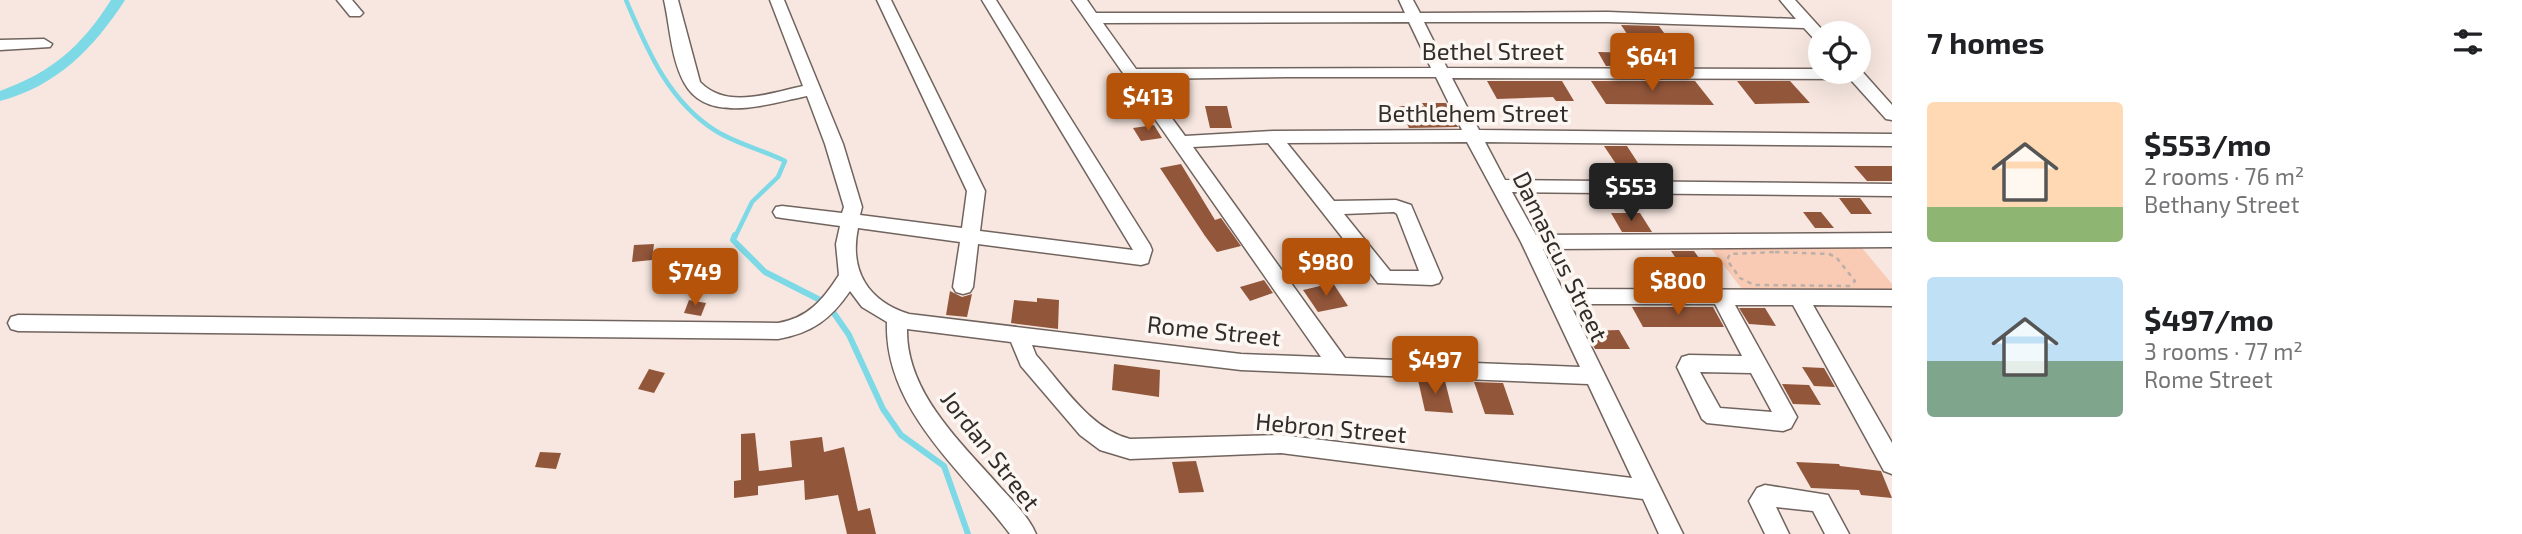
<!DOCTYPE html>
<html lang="en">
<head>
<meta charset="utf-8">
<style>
  body { margin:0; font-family:"Exo 2",sans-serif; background:#f6f6f6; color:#202124; height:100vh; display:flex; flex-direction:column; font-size:26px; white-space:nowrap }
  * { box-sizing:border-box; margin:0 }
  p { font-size:23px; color:#757577 }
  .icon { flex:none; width:38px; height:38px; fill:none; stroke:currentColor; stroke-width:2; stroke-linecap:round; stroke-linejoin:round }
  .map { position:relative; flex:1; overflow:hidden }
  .panel { display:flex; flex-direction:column; background:#fff; width:630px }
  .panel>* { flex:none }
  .buttons { position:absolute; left:1808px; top:21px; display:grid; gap:14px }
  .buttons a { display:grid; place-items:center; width:63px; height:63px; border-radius:50%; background:#fff; box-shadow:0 7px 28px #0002; font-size:35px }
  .price { position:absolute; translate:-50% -60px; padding:0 16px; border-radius:7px; background:#b45309; color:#fff; font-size:23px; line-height:46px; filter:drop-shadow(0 2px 4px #0008) }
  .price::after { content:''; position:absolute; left:50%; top:42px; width:21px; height:16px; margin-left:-10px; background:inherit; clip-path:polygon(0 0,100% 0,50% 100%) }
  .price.current { background:#222; color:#fff }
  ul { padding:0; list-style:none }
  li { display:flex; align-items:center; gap:21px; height:175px; padding:0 35px }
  li span { display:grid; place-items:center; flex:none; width:196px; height:140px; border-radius:7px; color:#555 }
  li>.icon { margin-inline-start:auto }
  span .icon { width:84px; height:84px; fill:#fffc; stroke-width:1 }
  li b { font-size:30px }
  h2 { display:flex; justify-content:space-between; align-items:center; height:84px; padding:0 35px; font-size:30px }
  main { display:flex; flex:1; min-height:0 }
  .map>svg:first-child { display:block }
</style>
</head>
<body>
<main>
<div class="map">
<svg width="1892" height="534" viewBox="0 0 1892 534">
  <rect width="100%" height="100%" fill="#f7e7e0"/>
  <path fill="#f9cab4" d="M1858 243 1892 284V296L1748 297 1709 246Z"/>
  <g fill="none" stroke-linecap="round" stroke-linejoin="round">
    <path stroke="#7dd9e6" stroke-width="4.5" d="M626 0C647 49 668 101 716 131 737 144 763 150 785 161L778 177 752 202 735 237"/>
    <g stroke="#7dd9e6" stroke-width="6">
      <path d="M735 235 733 240 765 272 824 302"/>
      <path d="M831 309 849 335 883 409 901 435 944 466 968 534"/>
    </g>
    <path fill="#7dd9e6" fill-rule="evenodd" d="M111 0H125C94 48 57 86 0 101V91C52 72 81 47 111 0Z"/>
  </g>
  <g fill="#92563a">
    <path d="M1621 25 1659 26 1667 37H1646L1669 66H1606L1598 52 1640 53Z"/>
    <path d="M1487 81H1562L1574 101H1556L1553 97 1497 99Z"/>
    <path d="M1591 81H1695L1714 105 1606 104Z"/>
    <path d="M1737 81H1790L1810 103 1755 104Z"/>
    <path d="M1422 103H1446L1458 127 1409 128 1399 106H1424Z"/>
    <path d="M1205 106H1227L1232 128H1210Z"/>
    <path d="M1154 125 1162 138 1141 141 1133 128Z"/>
    <path d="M1604 146H1627L1638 163 1616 164Z"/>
    <path d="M1613 163 1624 179 1607 178 1597 164Z"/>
    <path d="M1181 164 1215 220 1221 218 1241 246 1217 252 1205 236 1160 168Z"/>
    <path d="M1854 166H1892V181H1867Z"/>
    <path d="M1839 198H1860L1872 214H1851Z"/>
    <path d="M1803 212H1821L1834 228H1815Z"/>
    <path d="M1611 213H1640L1652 232H1622Z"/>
    <path d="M654 244 652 260 632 262 634 245Z"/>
    <path d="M1671 251H1694L1704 265 1681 266Z"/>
    <path d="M1264 280 1273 293 1250 301 1240 287Z"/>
    <path d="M1333 283 1348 306 1318 312 1303 290Z"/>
    <path d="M950 291 962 297 972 294 967 317 946 315Z"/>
    <path d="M1037 298 1059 300 1058 329 1011 323 1014 300 1037 302Z"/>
    <path d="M689 300 706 303 701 316 684 313Z"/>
    <path d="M1632 307H1713L1724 327H1643Z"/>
    <path d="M1739 308H1765L1776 326 1749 324Z"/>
    <path d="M1619 330 1630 349H1595L1586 331Z"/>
    <path d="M1114 364 1160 370 1159 397 1112 390Z"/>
    <path d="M1802 367 1824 368 1835 387 1814 386Z"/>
    <path d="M649 369 665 373 654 393 638 389Z"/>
    <path d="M1418 380 1445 381 1453 413 1425 411Z"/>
    <path d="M1474 382 1503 383 1514 415 1485 414Z"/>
    <path d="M1782 384 1809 385 1821 405 1793 404Z"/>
    <path d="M755 433 759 471 792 467 790 441 822 437 824 452 844 447 858 511 870 508 876 534H847L838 495 805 500 804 480 758 486V495L734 498V481L741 480V434Z"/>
    <path d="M540 452 561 453 556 469 535 467Z"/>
    <path d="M1196 461 1204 492 1179 493 1172 462Z"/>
    <path d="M1796 462 1839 464 1840 466 1881 471 1892 498 1861 495 1859 490 1811 488Z"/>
  </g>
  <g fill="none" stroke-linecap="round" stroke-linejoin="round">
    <defs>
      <g id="minor">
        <path d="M337 0H352L363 13 360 16H350Z"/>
        <path d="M664 0H678L700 82C727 110 770 93 803 86L770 0H784L843 144 862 207 860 215 962 228 967 191 877 0H891L985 191 980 231 1133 250 982 0H996L1150 245 1152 250 1148 263 1141 265 978 244 973 287 970 292 963 294 956 292 953 287 960 242 858 228C849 271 868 301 909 314L1241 354 1321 357 1072 0H1087L1096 13H1405L1399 0H1413L1420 13 1608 12 1796 19 1780 0H1795L1825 33H1820V42L1815 40 1804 28 1608 22H1424L1447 68 1820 69V72H1858L1859 68 1892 105V120L1886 119 1850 79 1452 78 1479 130 1892 134V146L1485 142 1505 180 1892 184V196L1512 192 1536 235 1892 233V247L1543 249 1562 289 1892 290V306L1813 305 1892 443V474L1884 471 1793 305H1735L1797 417 1791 428 1783 431 1707 423 1702 419 1677 367 1682 357 1689 355 1742 356 1715 304H1570L1683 534H1659L1643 499 1281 453 1130 459 1100 450 1080 435 1021 366 1011 342 907 329C906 393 961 442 1000 487 1013 501 1028 516 1036 534H1010C962 470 884 409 887 322L862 307 850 291C831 319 812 333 778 339L18 331 11 329 8 323 11 317 18 315 778 323C808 318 823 300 839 275L836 244 840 226 782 218 776 217 773 212 776 207 782 206 842 213 844 207 825 144 807 96C771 103 708 125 685 84 671 60 670 26 664 0ZM1409 22 1431 68 1136 69 1103 23ZM1287 77H1436L1462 130 1273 131 1185 136 1143 79ZM1467 142 1521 242 1580 367 1345 358 1193 147 1268 143 1378 283 1432 285 1439 283 1442 278 1411 205 1396 200 1334 201 1287 143ZM1394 212 1397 214 1419 271H1390L1344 214ZM1032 345 1241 370 1588 384 1632 478 1281 435 1130 439C1090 429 1063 385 1036 355ZM1700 372 1751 373 1772 412 1720 408Z"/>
        <path d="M44 39 52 44 50 47 0 50V40Z"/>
        <path d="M1765 485 1828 495 1849 534H1825L1813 511 1776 507 1789 534H1765L1749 501 1757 488Z"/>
      </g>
    </defs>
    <use href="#minor" stroke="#71645e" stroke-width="3"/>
    <path stroke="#bcafa9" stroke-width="2.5" stroke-dasharray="4.5 4.5" stroke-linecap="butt" d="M1775 252 1829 254 1836 257 1855 281 1849 286 1754 285 1740 278 1727 260 1730 254Z"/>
    <use href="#minor" fill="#fff" fill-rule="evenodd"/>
  </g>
  <g text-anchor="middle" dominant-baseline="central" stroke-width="7" stroke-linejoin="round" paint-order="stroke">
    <g font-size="24" fill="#332d2a" stroke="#fdf7f4">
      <text x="1493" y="50">Bethel Street</text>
      <text x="1473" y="112">Bethlehem Street</text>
      <text transform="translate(1561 256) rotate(64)">Damascus Street</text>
      <text transform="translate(1214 330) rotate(6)">Rome Street</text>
      <text transform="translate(1331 427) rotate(5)">Hebron Street</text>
      <text transform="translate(991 450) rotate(52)">Jordan Street</text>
    </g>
  </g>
</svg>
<div class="buttons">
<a><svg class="icon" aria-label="locate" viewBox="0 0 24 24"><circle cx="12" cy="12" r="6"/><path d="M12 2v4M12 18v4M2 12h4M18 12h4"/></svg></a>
</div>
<b class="price" style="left:1652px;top:93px">$641</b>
<b class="price" style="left:1148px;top:133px">$413</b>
<b class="price current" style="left:1631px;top:223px">$553</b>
<b class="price" style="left:1326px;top:298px">$980</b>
<b class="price" style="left:695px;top:308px">$749</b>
<b class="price" style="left:1678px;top:317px">$800</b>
<b class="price" style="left:1435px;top:396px">$497</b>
</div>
<section class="panel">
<h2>7 homes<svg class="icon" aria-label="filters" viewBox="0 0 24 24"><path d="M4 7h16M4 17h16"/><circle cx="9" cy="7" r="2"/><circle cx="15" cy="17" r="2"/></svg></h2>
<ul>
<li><span style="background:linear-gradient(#ffd9b3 75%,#8fb573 0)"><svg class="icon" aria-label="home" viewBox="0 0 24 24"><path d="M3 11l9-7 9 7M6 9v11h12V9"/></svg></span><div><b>$553/mo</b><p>2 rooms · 76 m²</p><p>Bethany Street</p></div></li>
<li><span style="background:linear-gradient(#bfe0f5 60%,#7fa58c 0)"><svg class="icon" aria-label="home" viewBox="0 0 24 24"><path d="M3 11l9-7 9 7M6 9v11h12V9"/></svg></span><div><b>$497/mo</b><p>3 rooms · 77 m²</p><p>Rome Street</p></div></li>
</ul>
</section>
</main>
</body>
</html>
